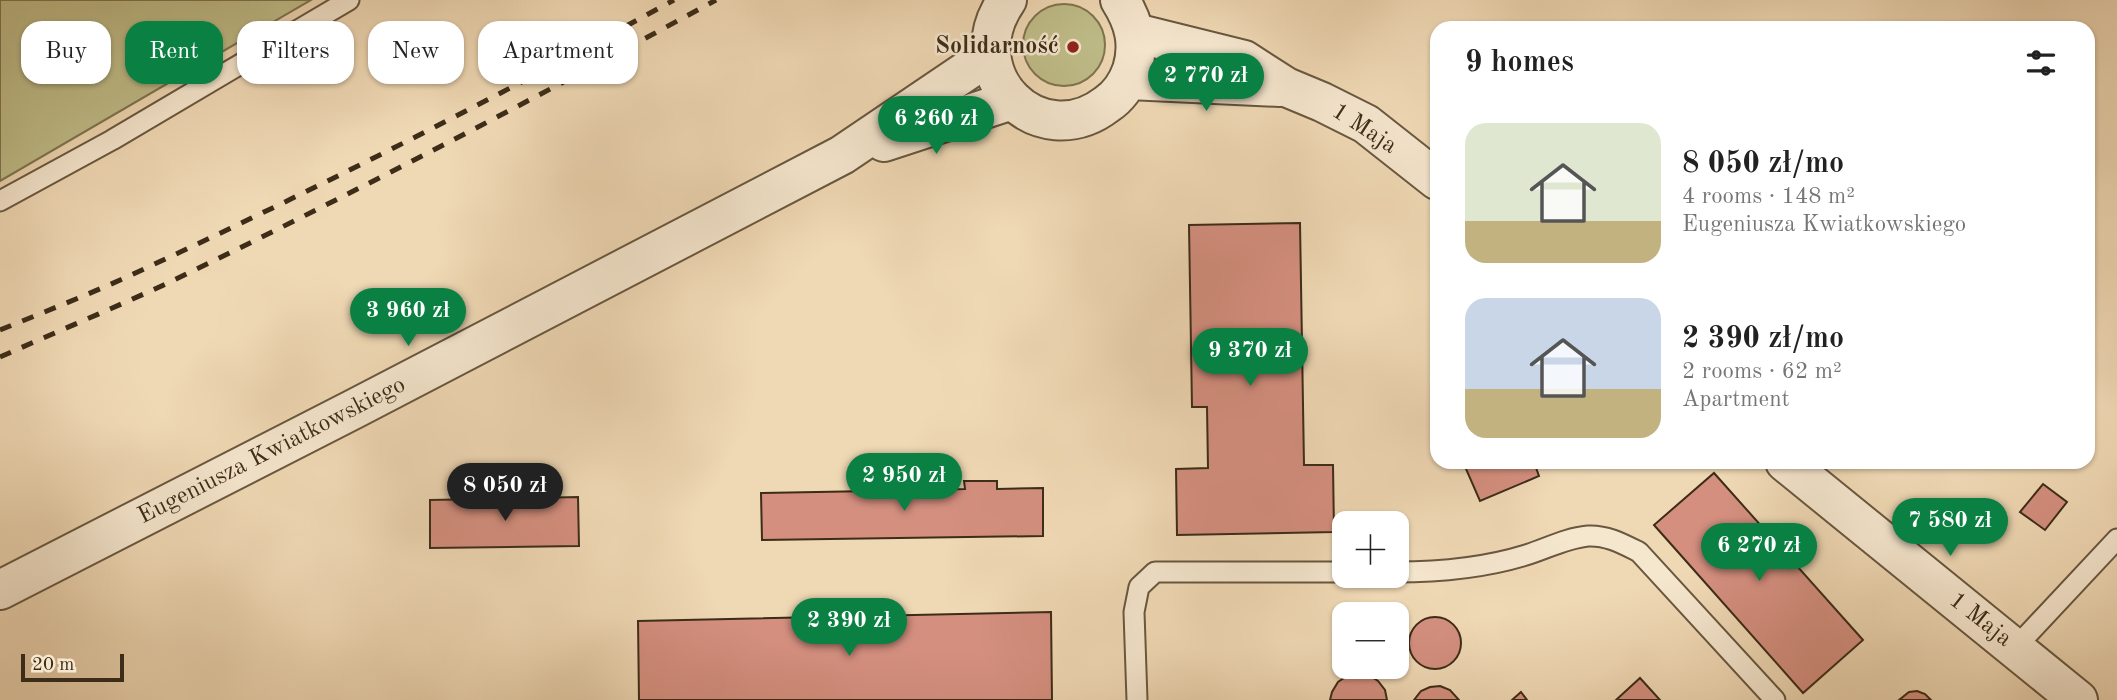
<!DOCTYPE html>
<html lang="en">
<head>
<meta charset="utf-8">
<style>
  body { margin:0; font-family:"Old Standard TT",serif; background:#f6f6f6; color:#222; height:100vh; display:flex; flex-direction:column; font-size:26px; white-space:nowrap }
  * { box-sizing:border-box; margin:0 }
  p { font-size:23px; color:#767676 }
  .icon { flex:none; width:38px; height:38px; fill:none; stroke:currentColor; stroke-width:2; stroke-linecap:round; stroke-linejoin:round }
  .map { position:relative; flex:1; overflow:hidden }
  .sheet { position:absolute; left:1430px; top:21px; width:665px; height:448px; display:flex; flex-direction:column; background:#fff; border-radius:21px; box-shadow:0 2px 5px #0004 }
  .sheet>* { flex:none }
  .banner { position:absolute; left:21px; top:21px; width:665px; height:63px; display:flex; gap:14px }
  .tools { position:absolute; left:1332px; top:511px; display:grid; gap:14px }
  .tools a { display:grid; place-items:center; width:77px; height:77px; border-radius:14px; background:#fff; box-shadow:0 2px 5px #0004; font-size:35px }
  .scale { position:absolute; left:21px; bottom:18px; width:103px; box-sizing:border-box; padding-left:7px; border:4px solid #3c2c18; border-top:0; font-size:19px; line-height:24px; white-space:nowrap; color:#3c2c18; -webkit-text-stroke:5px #f5e6ce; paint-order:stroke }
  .price { position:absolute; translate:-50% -60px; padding:0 16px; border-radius:24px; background:#0b8043; color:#fff; font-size:23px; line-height:46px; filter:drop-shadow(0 2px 4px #0008) }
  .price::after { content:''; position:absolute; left:50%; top:42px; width:21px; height:16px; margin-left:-10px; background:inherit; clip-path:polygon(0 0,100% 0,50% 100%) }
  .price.current { background:#222; color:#fff }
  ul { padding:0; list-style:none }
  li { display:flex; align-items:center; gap:21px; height:175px; padding:0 35px }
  li span { display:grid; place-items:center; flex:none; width:196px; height:140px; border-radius:21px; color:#555 }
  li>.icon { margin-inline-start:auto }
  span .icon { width:84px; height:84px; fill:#fffc; stroke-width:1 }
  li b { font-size:30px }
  h2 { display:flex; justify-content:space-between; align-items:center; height:84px; padding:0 35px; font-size:30px }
  .chip { padding:0 24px; border-radius:21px; background:#fff; box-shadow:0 2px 5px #0004; font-size:24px; line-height:63px }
  .chip.current { background:#0b8043; color:#fff }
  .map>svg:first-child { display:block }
</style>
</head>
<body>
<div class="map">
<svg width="2117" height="700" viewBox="0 0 2117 700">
  <rect width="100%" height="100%" fill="#efd8b4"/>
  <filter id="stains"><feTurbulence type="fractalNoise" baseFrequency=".00286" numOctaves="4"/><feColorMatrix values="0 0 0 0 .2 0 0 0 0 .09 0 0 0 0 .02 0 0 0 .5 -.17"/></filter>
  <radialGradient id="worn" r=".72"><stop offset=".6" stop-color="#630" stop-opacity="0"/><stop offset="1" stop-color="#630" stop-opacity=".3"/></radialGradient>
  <g fill="#bfbd89" stroke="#7e7450" stroke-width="2">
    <path d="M0 0H311L0 181Z"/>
    <circle cx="1064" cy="45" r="41"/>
  </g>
  <g fill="#d48f7f" stroke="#3c2c18" stroke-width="2">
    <path d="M1300 223 1304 465H1333L1334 532 1177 535 1176 469 1208 468 1207 407H1192L1189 225Z"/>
    <path d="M1463 462H1541L1535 465 1539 476 1480 501Z"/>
    <path d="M1714 473 1863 640 1803 693 1654 525Z"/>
    <path d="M964 481H997V489L1043 488V536L762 540 761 493 871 491V482H904V490L965 489Z"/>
    <path d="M2043 484 2067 502 2045 530 2020 512Z"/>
    <path d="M578 497 579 546 430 548V500Z"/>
    <path d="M1051 612 1052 700H639L638 621Z"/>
    <circle cx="1435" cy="643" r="26"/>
    <path d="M1358 674 1369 675 1378 681 1385 690 1387 700H1330L1332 692 1338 682 1347 676Z"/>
    <path d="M1640 678 1660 700H1616Z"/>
    <path d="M1440 686 1450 690 1459 700H1414L1421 691 1430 687Z"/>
    <path d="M1917 691 1925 694 1931 700H1899L1909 692Z"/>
    <path d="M1521 692 1527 700H1512Z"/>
  </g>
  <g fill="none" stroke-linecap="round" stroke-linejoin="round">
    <defs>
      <g id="service">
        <path d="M0 201 112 140 349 0"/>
        <path d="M1396 572C1440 572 1484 568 1526 555 1546 549 1566 538 1588 536 1607 535 1623 544 1639 552L1775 700"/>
        <path d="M2015 648 2117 539"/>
        <path d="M1137 700 1134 612 1139 587 1155 572H1344"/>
      </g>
      <g id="tertiary">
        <path d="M1007 0C955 75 1040 156 1107 104 1119 96 1127 84 1132 70 1140 44 1134 22 1120 0"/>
        <path d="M1135 33 1244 60 1286 87 1322 102 1366 124 1437 180"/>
        <path d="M1129 80 1280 87"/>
        <path d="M884 142 1012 100"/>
        <path d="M1785 462 2078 700"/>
        <path d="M0 590 354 409 842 155 990 55"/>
      </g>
    </defs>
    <use href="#service" stroke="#69573f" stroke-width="23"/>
    <use href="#tertiary" stroke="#69573f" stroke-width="42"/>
    <use href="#service" stroke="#f5e6ce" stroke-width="19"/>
    <use href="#tertiary" stroke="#f5e6ce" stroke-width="38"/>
    <g stroke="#3c2c18" stroke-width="5" stroke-dasharray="12 12" stroke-linecap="butt">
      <path d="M0 330C49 310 98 291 146 268 325 185 501 95 674 0"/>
      <path d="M0 357C56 332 114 308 170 282 354 193 536 98 716 0"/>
    </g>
  </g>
  <circle fill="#8f2418" stroke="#f5e6ce" stroke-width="2.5" cx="1073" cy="47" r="7"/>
  <g text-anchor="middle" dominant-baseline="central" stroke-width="5" stroke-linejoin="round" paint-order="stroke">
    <g font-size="24" font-weight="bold" fill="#3c2c18" stroke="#f5e6ce" text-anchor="end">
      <text x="1059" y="47">Solidarność</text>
    </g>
    <g font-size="24" fill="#3c2c18" stroke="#f5e6ce">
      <text transform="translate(1364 129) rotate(33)">1 Maja</text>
      <text transform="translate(272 451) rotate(-27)">Eugeniusza Kwiatkowskiego</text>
      <text transform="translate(1980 620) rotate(38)">1 Maja</text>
    </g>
  </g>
  <rect width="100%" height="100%" filter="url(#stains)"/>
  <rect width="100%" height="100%" fill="url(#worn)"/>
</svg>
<div class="tools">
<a>+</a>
<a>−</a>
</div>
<div class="scale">20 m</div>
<b class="price" style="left:1206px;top:113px">2 770 zł</b>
<b class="price" style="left:936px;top:156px">6 260 zł</b>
<b class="price" style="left:408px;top:348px">3 960 zł</b>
<b class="price" style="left:1250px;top:388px">9 370 zł</b>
<b class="price" style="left:904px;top:513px">2 950 zł</b>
<b class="price current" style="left:505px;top:523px">8 050 zł</b>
<b class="price" style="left:1950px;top:558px">7 580 zł</b>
<b class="price" style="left:1759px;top:583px">6 270 zł</b>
<b class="price" style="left:849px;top:658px">2 390 zł</b>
<div class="banner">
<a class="chip">Buy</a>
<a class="chip current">Rent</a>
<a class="chip">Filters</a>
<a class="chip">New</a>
<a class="chip">Apartment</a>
</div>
<section class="sheet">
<h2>9 homes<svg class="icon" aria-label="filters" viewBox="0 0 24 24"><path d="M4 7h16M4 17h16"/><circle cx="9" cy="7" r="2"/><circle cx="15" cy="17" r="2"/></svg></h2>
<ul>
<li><span style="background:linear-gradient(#dfe7d0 70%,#c2b280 0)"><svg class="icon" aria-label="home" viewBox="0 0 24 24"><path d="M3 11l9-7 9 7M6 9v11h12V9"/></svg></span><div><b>8 050 zł/mo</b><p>4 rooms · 148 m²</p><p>Eugeniusza Kwiatkowskiego</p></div></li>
<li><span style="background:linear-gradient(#c9d6e8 65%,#c2b280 0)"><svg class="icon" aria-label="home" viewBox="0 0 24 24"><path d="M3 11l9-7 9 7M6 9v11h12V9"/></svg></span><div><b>2 390 zł/mo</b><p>2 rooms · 62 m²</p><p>Apartment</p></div></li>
</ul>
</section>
</div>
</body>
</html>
